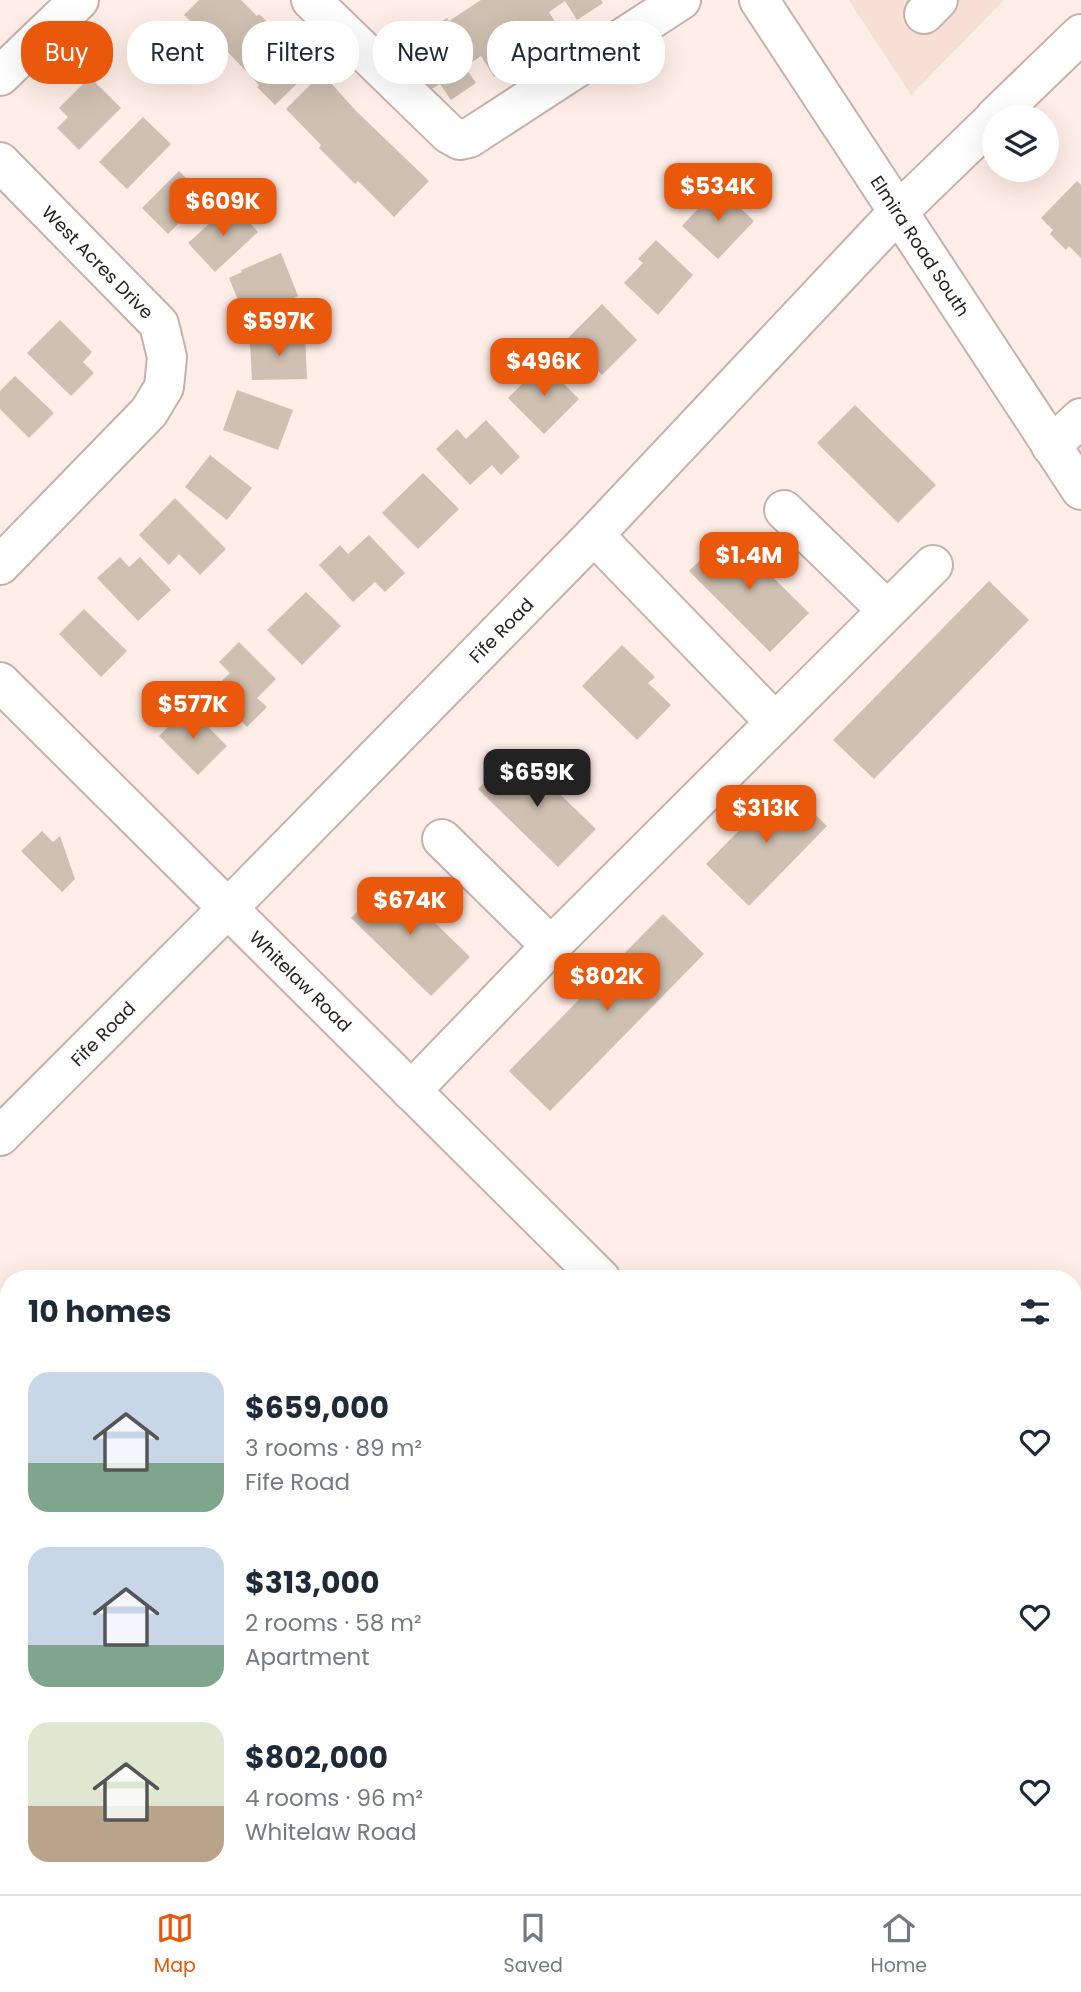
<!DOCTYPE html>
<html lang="en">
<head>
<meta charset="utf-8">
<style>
  body { margin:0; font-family:Poppins,sans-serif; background:#f6f6f7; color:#1f2937; height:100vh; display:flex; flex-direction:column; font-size:26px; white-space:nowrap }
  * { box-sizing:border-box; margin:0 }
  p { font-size:23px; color:#747a83 }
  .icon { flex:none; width:38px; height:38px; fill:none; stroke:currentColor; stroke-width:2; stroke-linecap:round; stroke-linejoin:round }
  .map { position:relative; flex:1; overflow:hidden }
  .panel { position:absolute; left:0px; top:1270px; width:1082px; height:625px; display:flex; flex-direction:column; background:#fff; border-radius:28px 28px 0 0; box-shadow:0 7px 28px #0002 }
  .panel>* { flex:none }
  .banner { position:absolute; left:21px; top:21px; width:700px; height:63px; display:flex; gap:14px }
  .controls { position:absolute; left:982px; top:105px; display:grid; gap:14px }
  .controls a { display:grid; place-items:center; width:77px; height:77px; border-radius:50%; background:#fff; box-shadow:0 7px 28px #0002; font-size:35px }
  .price { position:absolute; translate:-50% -60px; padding:0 16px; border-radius:14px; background:#ea580c; color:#fff; font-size:23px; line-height:46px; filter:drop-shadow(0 2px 4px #0008) }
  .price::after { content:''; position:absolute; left:50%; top:42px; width:21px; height:16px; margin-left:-10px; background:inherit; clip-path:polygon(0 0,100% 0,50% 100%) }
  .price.on { background:#222; color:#fff }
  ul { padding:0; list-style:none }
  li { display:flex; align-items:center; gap:21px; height:175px; padding:0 28px }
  li span { display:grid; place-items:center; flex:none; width:196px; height:140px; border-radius:21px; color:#555 }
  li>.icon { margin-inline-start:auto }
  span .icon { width:84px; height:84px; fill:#fffc; stroke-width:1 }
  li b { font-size:30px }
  h2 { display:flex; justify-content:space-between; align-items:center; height:84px; padding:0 28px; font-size:30px }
  .pill { padding:0 24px; border-radius:28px; background:#fff; box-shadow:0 7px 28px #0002; font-size:24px; line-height:63px }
  .pill.on { background:#ea580c; color:#fff }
  .menu { display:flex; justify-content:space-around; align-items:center; height:98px; border-top:2px solid #e0e1e3; background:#fff; font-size:19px; color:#747a83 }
  .menu a { display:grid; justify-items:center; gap:4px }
  .menu .on { color:#ea580c }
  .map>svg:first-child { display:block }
</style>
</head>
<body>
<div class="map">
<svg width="1081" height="1894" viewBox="0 0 1081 1894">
  <rect width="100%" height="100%" fill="#ffede7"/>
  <path fill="#f7dfd6" d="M849 0H1004L911 95Z"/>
  <g fill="#cfc0b1">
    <path d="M199 0H241L257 16 259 14 276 30 295 50 292 52 310 71 275 105 257 87 259 85 224 48 222 51 184 15Z"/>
    <path d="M481 0H601L603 3 577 20 565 1 549 12 559 28 533 45 522 29 507 40 520 60 494 77 481 56 465 67 476 83 451 100 440 84 430 90 402 47 447 18 449 21Z"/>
    <path d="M322 73 356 111 429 181 394 217 358 181 355 184 319 148 321 145 286 109Z"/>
    <path d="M90 77 121 108 79 150 57 128 68 117 59 108Z"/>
    <path d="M143 117 171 144 127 189 99 162Z"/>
    <path d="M179 171 205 197 168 234 142 208Z"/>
    <path d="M1077 181 1081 185V258L1069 246 1066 250 1050 234 1053 230 1041 218Z"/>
    <path d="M718 187 754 221 718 259 682 226Z"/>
    <path d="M232 203 258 232 215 272 188 243Z"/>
    <path d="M656 240 693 275 658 315 624 283 643 263 638 259Z"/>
    <path d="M281 253 298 296 259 313 256 306 243 312 229 278 242 272 241 270Z"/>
    <path d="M602 304 637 340 602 375 567 339Z"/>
    <path d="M60 320 92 352 83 362 94 373 71 396 27 353Z"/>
    <path d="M305 333 307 379 252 380 250 343 264 342 263 335Z"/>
    <path d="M543 363 579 399 544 434 508 398Z"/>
    <path d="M15 376 54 413 29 438 0 409V391Z"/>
    <path d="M237 390 293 410 278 450 223 430Z"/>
    <path d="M855 405 936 485 898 523 817 443Z"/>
    <path d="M486 420 520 457 501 475 492 465 470 485 436 449 457 429 466 439Z"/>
    <path d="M210 455 252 488 227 520 185 487Z"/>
    <path d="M423 473 459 509 418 549 382 513Z"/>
    <path d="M175 498 226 549 200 575 179 554 169 565 139 535Z"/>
    <path d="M728 533 809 613 770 652 689 571Z"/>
    <path d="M369 535 405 573 385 592 375 582 353 602 319 565 340 545 348 554Z"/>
    <path d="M120 557 129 567 140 557 171 590 138 621 97 578Z"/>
    <path d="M989 581 1029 620 874 779 833 740Z"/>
    <path d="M306 592 341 626 302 665 267 630Z"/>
    <path d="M84 609 127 651 101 677 59 634Z"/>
    <path d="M239 642 276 679 257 698 267 707 247 727 211 691 230 673 219 662Z"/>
    <path d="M622 645 655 677 648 683 671 705 637 740 582 686Z"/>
    <path d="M188 707 227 746 198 775 159 736Z"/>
    <path d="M515 751 596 829 558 867 478 789Z"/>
    <path d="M784 785 827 826 749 906 706 864Z"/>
    <path d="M42 831 53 842 60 836 75 879 62 892 21 851Z"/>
    <path d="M390 879 470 957 431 996 351 918Z"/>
    <path d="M663 914 704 954 550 1111 509 1071Z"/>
  </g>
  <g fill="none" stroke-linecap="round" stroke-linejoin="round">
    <defs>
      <g id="minor">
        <path d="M311 0 449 134 460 140 469 138 681 0"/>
        <path id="s1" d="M759 0 1081 490"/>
        <path d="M924 14 938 0"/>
        <path d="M0 76 79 0"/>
        <path d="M995 117 1081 34"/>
        <path id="s2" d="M0 162 159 324 167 357 164 387 149 412 0 565"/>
        <path d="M1051 446 1081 418"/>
        <path d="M784 510 887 610"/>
        <path d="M594 535 774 721"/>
        <path id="s3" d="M0 682 601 1279"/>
        <path d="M442 839 551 946"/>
        <path d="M411 1091 551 946 933 565"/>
        <path id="s4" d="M0 1136 249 887 594 535 899 211 994 119"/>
        <path d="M1073 1743 1081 1751"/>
      </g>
    </defs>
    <use href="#minor" stroke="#c6b1aa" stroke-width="42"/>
    <use href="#minor" stroke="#fff" stroke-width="38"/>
  </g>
  <g text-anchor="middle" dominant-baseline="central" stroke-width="5" stroke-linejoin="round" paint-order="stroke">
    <g font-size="18" fill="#29211e" stroke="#fff">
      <text stroke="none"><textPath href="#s1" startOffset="294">Elmira Road South</textPath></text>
      <text stroke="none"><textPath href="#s2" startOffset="140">West Acres Drive</textPath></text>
      <text stroke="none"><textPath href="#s4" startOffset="712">Fife Road</textPath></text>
      <text stroke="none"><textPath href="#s3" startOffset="424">Whitelaw Road</textPath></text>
      <text stroke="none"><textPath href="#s4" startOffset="145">Fife Road</textPath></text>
    </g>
  </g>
</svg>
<div class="controls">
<a><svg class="icon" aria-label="layers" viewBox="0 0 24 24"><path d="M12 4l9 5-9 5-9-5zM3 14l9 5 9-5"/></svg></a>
</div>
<b class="price" style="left:718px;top:223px">$534K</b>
<b class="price" style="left:223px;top:238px">$609K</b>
<b class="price" style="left:279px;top:358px">$597K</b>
<b class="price" style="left:544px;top:398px">$496K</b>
<b class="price" style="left:749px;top:592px">$1.4M</b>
<b class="price" style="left:193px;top:741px">$577K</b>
<b class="price on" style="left:537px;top:809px">$659K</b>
<b class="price" style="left:766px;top:845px">$313K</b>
<b class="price" style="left:410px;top:937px">$674K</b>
<b class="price" style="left:607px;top:1013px">$802K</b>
<div class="banner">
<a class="pill on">Buy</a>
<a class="pill">Rent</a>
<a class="pill">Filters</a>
<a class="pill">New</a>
<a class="pill">Apartment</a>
</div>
<section class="panel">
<h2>10 homes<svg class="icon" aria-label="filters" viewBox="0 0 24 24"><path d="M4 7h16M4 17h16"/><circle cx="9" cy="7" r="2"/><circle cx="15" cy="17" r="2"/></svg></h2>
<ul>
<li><span style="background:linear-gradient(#c9d6e8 65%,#7fa58c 0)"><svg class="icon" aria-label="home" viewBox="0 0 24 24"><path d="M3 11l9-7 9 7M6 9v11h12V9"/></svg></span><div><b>$659,000</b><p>3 rooms · 89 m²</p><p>Fife Road</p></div><svg class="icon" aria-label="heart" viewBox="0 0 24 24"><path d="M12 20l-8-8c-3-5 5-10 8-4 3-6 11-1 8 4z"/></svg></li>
<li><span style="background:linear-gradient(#c9d6e8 70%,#7fa58c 0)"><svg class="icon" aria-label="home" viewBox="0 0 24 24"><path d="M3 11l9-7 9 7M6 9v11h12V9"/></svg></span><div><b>$313,000</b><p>2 rooms · 58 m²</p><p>Apartment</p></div><svg class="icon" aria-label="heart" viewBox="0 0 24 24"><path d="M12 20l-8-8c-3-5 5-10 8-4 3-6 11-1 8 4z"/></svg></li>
<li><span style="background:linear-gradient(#dfe7d0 60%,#b9a48a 0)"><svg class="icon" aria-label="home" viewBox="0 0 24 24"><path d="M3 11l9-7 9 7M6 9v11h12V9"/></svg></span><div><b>$802,000</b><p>4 rooms · 96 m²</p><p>Whitelaw Road</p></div><svg class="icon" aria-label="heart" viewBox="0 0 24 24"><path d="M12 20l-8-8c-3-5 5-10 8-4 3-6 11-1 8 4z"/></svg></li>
</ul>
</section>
</div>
<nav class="menu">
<a class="on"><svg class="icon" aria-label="map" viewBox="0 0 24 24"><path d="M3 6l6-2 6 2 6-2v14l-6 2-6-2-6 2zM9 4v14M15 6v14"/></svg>Map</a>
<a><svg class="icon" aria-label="saved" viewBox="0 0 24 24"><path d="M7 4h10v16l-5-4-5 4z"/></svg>Saved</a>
<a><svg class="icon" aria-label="home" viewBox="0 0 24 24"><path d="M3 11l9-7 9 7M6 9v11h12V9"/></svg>Home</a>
</nav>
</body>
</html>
